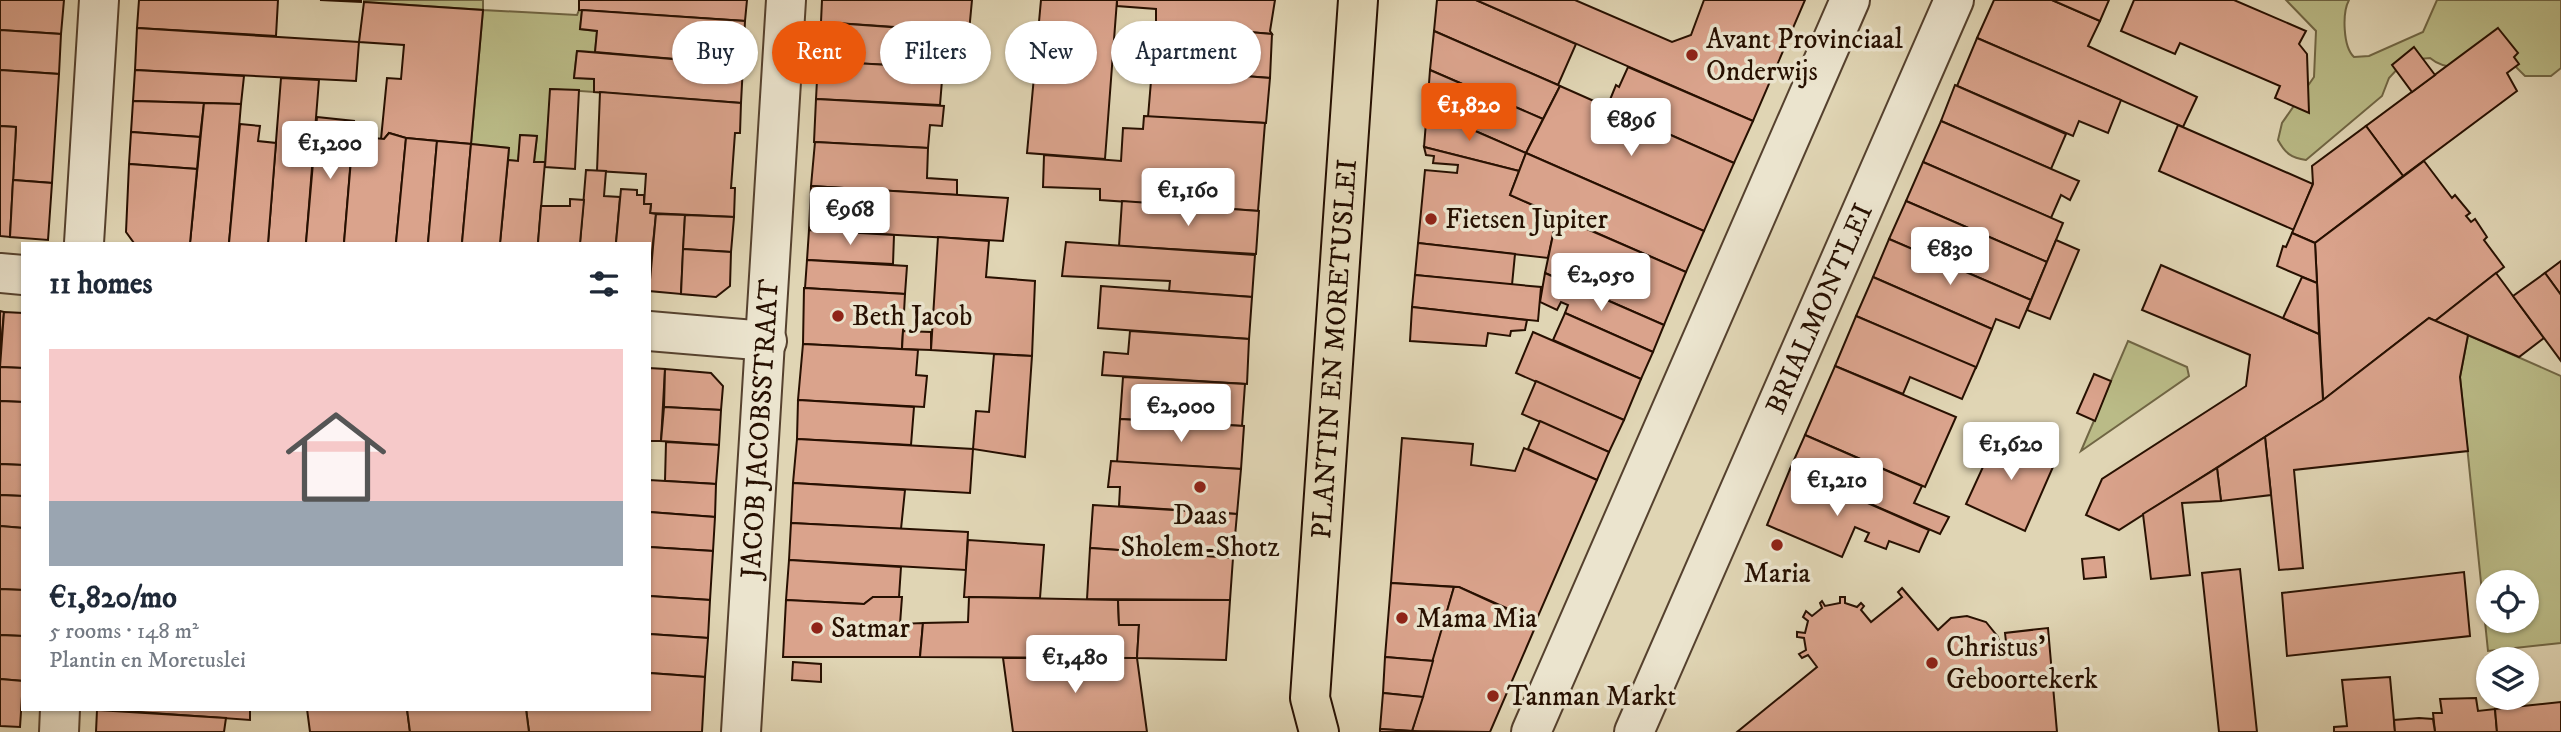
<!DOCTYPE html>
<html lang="en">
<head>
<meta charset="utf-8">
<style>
  body { margin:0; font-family:"IM FELL DW Pica",serif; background:#f6f6f7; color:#1f2937; height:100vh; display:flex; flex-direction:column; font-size:26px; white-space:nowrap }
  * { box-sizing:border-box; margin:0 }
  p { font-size:23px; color:#747a83 }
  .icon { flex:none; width:38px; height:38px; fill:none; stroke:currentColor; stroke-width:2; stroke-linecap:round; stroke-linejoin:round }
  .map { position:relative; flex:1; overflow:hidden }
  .details { position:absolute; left:21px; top:242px; width:630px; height:469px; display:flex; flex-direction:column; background:#fff; border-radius:0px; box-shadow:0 2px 5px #0004 }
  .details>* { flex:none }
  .banner { position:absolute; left:672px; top:21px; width:665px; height:63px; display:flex; gap:14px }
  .buttons { position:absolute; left:2476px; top:570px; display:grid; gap:14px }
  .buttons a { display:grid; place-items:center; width:63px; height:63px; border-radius:50%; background:#fff; box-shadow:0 2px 5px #0004; font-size:35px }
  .price { position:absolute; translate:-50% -60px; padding:0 16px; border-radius:7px; background:#fff; color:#222; font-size:23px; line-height:46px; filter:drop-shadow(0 2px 4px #0008) }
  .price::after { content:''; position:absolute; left:50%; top:42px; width:21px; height:16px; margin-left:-10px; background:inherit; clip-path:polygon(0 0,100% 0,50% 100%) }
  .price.selected { background:#ea580c; color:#fff }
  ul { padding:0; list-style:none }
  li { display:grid; align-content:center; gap:14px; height:371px; padding:0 28px }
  li span { display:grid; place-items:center; height:217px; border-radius:0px; color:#555 }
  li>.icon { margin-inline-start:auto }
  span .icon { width:126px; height:126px; fill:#fffc; stroke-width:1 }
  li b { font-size:30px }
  h2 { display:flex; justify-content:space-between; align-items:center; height:84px; padding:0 28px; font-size:30px }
  .pill { padding:0 24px; border-radius:32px; background:#fff; box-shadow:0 2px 5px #0004; font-size:24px; line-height:63px }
  .pill.selected { background:#ea580c; color:#fff }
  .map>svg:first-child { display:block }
</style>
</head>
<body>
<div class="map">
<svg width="2561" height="732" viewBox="0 0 2561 732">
  <rect width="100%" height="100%" fill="#e0d5b4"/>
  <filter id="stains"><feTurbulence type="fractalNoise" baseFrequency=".00286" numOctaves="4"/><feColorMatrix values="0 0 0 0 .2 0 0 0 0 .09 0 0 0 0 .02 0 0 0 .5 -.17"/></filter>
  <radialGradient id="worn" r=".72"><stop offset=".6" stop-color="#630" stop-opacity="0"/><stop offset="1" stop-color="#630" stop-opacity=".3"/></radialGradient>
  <g fill="#babb87" stroke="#706644" stroke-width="2" fill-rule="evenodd">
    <path d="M364 0H483V10L577 15 579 10H582L580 29 597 31 595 52 577 51 574 77 594 79V92L551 89 545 162H534L537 136 521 135 518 161 508 160 509 148 471 144 483 10 364 2Z"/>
    <path d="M2286 0H2349C2342 13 2343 47 2354 57L2369 56 2423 32 2437 0H2561V68L2551 76H2525L2508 59C2483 63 2451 76 2430 58L2408 60 2401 65 2389 78 2382 96 2306 160C2291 158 2285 153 2278 140L2282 123 2314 77 2316 31Z"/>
    <path d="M2468 335 2561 376V643L2488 651 2460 377ZM2488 583H2527V621H2488Z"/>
    <path d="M2128 341 2187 367 2189 376 2081 451Z"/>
  </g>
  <g fill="#daa38c" stroke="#271001" stroke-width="2">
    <path d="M0 0H64L61 34 0 30Z"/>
    <path d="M139 0H278L276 36 137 28Z"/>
    <path d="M320 0H361V2Z"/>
    <path d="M579 0H747L745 21 579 10Z"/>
    <path d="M822 0H972L969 32 821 22Z"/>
    <path d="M1041 0H1117L1105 159 1027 153Z"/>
    <path d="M1117 0H1275L1270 31 1272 34 1156 24V9L1117 6Z"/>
    <path d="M1437 0H1476L1576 44 1558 85 1434 31Z"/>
    <path d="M1476 0H1575L1672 42 1691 35 1704 0H1805L1753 121Z"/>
    <path d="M1994 0H2052L2100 21 2088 46 2197 97 2183 127 1977 38Z"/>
    <path d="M2052 0H2109L2100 21Z"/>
    <path d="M2134 0H2234L2306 31 2299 44 2307 54 2309 113 2275 98 2280 86 2180 43 2175 54 2121 31Z"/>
    <path d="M364 2 483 10 471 144 406 138 389 133 384 139H381L387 78 401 79 404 45 359 42Z"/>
    <path d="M582 10 745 21 743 65 595 52 597 31 580 29Z"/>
    <path d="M821 22 959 32 956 69 818 61Z"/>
    <path d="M1156 24 1272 34 1270 78 1152 69Z"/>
    <path d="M137 28 359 42 356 81 135 70Z"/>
    <path d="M2498 28 2518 53 2514 57 2519 64 2507 73 2517 91 2403 176 2366 126Z"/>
    <path d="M0 30 61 34 59 74 0 70Z"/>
    <path d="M1434 31 1558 85 1560 86 1543 119 1430 70Z"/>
    <path d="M1977 38 2121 100 2108 133 2079 121 2073 136 1957 86Z"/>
    <path d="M2414 47 2435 75 2412 92 2392 65Z"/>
    <path d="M577 51 743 65 741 103 594 92V79L574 78Z"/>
    <path d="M818 61 943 68 940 105 816 99Z"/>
    <path d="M1628 67 1753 121 1734 163 1607 107 1616 85 1619 87Z"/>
    <path d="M1152 69 1270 78 1266 123 1148 117Z"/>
    <path d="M0 70 59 74 52 183 13 180 16 127 0 126Z"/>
    <path d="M135 70 244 76 241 104 133 101Z"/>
    <path d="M1430 70 1543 119 1526 153 1427 110Z"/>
    <path d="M281 78 319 80 306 243H268Z"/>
    <path d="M1955 85 2066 134 2051 169 1941 121Z"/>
    <path d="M1560 86 1734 163 1704 231 1526 153Z"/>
    <path d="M550 89 579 90 575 169 545 167Z"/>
    <path d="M600 92 741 103 740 133H735L731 188H735L734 217 650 213 651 204H644L646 174 597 171Z"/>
    <path d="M816 99 944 106 942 126 930 125 928 148 814 142Z"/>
    <path d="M133 101 204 103 200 137 131 132Z"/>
    <path d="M204 103 241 104 229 243H190Z"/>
    <path d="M1427 110 1526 153 1519 171 1424 147Z"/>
    <path d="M1144 116 1265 123 1258 211 1100 200V189L1043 187 1044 155 1121 161 1123 128 1143 129Z"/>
    <path d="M317 117 354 121 344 243H306Z"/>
    <path d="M1941 121 2079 181 2070 200 2061 195 2051 218 1923 162Z"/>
    <path d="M240 124 260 126 258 141 276 143 268 243H229Z"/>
    <path d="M2178 125 2313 184 2294 230 2159 171Z"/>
    <path d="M0 126 16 127 10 237 0 236Z"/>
    <path d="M2366 126 2403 176 2315 243 2292 233 2313 184 2312 166Z"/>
    <path d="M131 132 200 137 197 169 129 164Z"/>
    <path d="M389 133 406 138 396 243H344L353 136 384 139Z"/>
    <path d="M520 135 537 136 534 162H545L538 243H500L508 160 518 161Z"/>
    <path d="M406 138 437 141 428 243H396Z"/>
    <path d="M437 141 471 144 462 243H428Z"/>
    <path d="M815 142 928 148 927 178 957 180V195L811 186Z"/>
    <path d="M471 144 509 148 500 243H462Z"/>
    <path d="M1424 147 1519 171 1510 195 1557 216 1548 258 1418 243 1425 170 1457 173 1458 165 1433 163 1434 156 1426 155Z"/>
    <path d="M1526 153 1704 231 1686 272 1510 195Z"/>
    <path d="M2424 161 2452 198 2455 195 2470 213 2466 216 2471 222 2475 219 2487 237 2484 240 2504 267 2435 321 2429 318 2323 400 2315 243Z"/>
    <path d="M1923 162 2063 223 2047 262 1906 201Z"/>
    <path d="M129 164 197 169 190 243H134L126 232Z"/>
    <path d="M586 170 606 171 604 196 620 197 616 243H580Z"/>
    <path d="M13 180 52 183 48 240 10 237Z"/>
    <path d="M811 186 1008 198 1003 241 809 230Z"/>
    <path d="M621 189 637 190V195H644V204H651L650 213 656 214 649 283V243H616Z"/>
    <path d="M570 199 584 200 580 243H538L541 206H570Z"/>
    <path d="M1122 201 1259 211 1256 254 1119 246Z"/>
    <path d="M1906 201 2047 262 2031 300 1889 239Z"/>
    <path d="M656 214 685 215 681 294 649 291Z"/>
    <path d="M685 215 734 217 731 252 683 249Z"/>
    <path d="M1557 216 1686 272 1664 325 1545 273Z"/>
    <path d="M809 230 894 235 893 264 807 260Z"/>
    <path d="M2292 233 2315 243 2317 283 2277 266 2283 246 2286 247Z"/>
    <path d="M938 237 989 241 986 277 1035 281 1032 356 931 350Z"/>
    <path d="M1889 239 2031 300 2019 328 1996 319 1992 329 1873 277Z"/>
    <path d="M2056 240 2079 250 2050 319 2027 310Z"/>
    <path d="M1066 242 1255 255 1252 297 1169 291 1170 281 1062 276Z"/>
    <path d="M1418 243 1515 254 1512 285 1415 275Z"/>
    <path d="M683 249 731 252 730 286 716 297 681 294Z"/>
    <path d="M807 260 907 266 905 294 805 288Z"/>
    <path d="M2561 261V295L2545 273Z"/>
    <path d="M2161 265 2319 334 2323 400 2119 530 2086 515 2102 479 2246 386 2250 355 2142 310Z"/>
    <path d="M1545 273 1664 325 1653 352 1565 313 1568 305 1561 302 1557 310 1540 302Z"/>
    <path d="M2496 273 2544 338 2519 357 2435 321Z"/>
    <path d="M2545 273 2561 295V361L2513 296Z"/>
    <path d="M1415 275 1541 287 1538 321 1412 307Z"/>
    <path d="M1873 277 1992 329 1976 368 1856 316Z"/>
    <path d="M2302 277 2317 283 2319 334 2283 318Z"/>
    <path d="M1101 286 1252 297 1249 339 1098 328Z"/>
    <path d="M804 288 905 294 902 349 803 344Z"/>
    <path d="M1412 307 1527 320 1525 330 1511 331 1510 336 1488 333 1486 346 1410 341Z"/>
    <path d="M0 311 4 312 0 356Z"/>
    <path d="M4 312 23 313V368L0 367Z"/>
    <path d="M1565 313 1653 352 1641 379 1553 340Z"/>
    <path d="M1856 316 1976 367 1962 399 1910 377 1903 394 1835 366Z"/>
    <path d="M2429 318 2468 335 2460 377 2468 451 2294 470 2303 568 2279 570 2265 437 2323 400Z"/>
    <path d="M903 331 931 332V350L902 349Z"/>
    <path d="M1130 331 1249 339 1247 384 1102 375 1104 352 1128 354Z"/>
    <path d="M1533 332 1641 379 1624 420 1516 373Z"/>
    <path d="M803 344 918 350 916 375 927 376 924 407 798 400Z"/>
    <path d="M994 354 1032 356 1025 457 973 449 976 411 989 412Z"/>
    <path d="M1835 366 1956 417 1925 487 1805 435Z"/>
    <path d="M0 367 23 368V402L0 401Z"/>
    <path d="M649 368 665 369 661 441H649Z"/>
    <path d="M665 369 711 373 723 386 721 410 664 407Z"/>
    <path d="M2094 374 2111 381 2095 421 2077 413Z"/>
    <path d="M1123 377 1245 384 1242 426 1120 419Z"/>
    <path d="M1536 381 1624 420 1609 452 1522 414Z"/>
    <path d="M798 400 914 407 911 445 797 439Z"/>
    <path d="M0 401 23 402V465L0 464Z"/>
    <path d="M664 407 721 410 719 445 661 441Z"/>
    <path d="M1120 419 1244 426 1241 469 1117 462Z"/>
    <path d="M1540 421 1609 452 1597 480 1528 449Z"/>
    <path d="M1998 434 2056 460 2025 531 1966 504Z"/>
    <path d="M1805 435 1922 486 1914 503 1949 517 1940 534 1790 469Z"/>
    <path d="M2265 437 2271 495 2221 501 2217 468Z"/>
    <path d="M1402 438 1473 444 1471 465 1515 471 1524 448 1597 480 1536 621 1459 587 1391 583Z"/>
    <path d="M797 439 973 449 970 493 793 483Z"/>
    <path d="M666 442 719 445 716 484 665 481Z"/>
    <path d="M1111 461 1241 469 1237 514 1119 506 1120 487H1108Z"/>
    <path d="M0 464 23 465V496L0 495Z"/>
    <path d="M2217 468 2221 501 2182 503 2190 575 2151 579 2143 514Z"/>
    <path d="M1790 469 1929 530 1919 552 1889 541 1886 549 1865 541 1869 533 1855 527 1842 557 1767 525Z"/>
    <path d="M649 480 716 484 715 517 649 512Z"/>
    <path d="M793 483 905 490 901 529 791 523Z"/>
    <path d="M0 495 23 496V528L0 526Z"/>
    <path d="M1093 505 1237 514 1233 558 1090 548Z"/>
    <path d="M649 512 715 517 713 551 649 547Z"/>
    <path d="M791 523 968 532 966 570 789 560Z"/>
    <path d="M0 526 23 528V590L0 589Z"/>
    <path d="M968 540 1044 545 1040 598 964 597Z"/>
    <path d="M649 547 713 551 710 600 649 596Z"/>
    <path d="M1090 548 1233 558 1230 600 1087 599Z"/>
    <path d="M2104 557 2106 577 2084 579 2082 559Z"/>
    <path d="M789 560 901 567 899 597H873L864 604 786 600Z"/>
    <path d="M2240 569 2257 732H2219L2202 573Z"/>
    <path d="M2464 572 2470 636 2287 656 2282 593Z"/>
    <path d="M1391 583 1454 587 1433 661 1385 657Z"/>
    <path d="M1454 587H1459L1537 623 1490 732 1412 731Z"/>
    <path d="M1902 588 1938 630 1951 618 1967 616 1986 622 1998 637 2001 654 2007 651 2005 633 2048 628 2057 732H1737L1817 667 1808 655 1802 658 1799 654 1806 650 1804 638 1797 637V632L1805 633 1808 621 1803 617 1806 611 1812 616 1822 608 1820 603 1822 601 1825 606 1840 603V597H1845V603L1857 607 1861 603 1864 606 1861 610 1871 622 1902 597 1898 592Z"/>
    <path d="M0 589 23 590V636L0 635Z"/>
    <path d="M649 596 710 600 708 638 649 634Z"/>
    <path d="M873 597H902L900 624 923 623 920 657H783L786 600 864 604Z"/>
    <path d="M969 597 1118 600 1119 625H1139L1137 658 920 657 923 623 968 622Z"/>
    <path d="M1118 600H1230L1226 660 1137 658 1139 625H1119Z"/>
    <path d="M649 634 708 638 705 677 649 673Z"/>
    <path d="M0 635 23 636V681L0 679Z"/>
    <path d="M1385 657 1433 661 1423 697 1383 693Z"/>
    <path d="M1003 658H1137L1147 732H1013Z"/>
    <path d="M793 662 821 664V682L792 680Z"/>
    <path d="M649 673 705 677 702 732H529L526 709H649Z"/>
    <path d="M2390 677 2395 732H2334V727L2347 726 2342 680Z"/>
    <path d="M0 679 23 681 20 727 0 726Z"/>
    <path d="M1383 693 1423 697 1412 731 1380 729Z"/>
    <path d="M2476 698 2478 711 2495 709 2497 732H2435L2433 713H2442L2440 699Z"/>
    <path d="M2561 702V732H2497L2495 709Z"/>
    <path d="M97 709H250V720Z"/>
    <path d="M307 709H407L410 732H310Z"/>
    <path d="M407 709H526L529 732H410Z"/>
    <path d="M97 710 226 718 224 732H96Z"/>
    <path d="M2419 718 2433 719 2435 732H2395L2394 720Z"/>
    <path d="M1380 729 1412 731 1422 732H1380Z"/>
  </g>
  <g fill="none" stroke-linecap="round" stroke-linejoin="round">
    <defs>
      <g id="minor">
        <path d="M84 243 99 0"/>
        <path d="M0 273 23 275"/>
        <path d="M649 331 767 341"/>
        <path d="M59 732 60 709"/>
        <path id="s1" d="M741 732 786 0"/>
        <path d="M1531 732 1850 0"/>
        <path id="s2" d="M1634 732 1954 0"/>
      </g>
      <g id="major">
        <path id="s3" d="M1319 732 1310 698 1358 0"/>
      </g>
    </defs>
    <use href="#minor" stroke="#55412e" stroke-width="42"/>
    <use href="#major" stroke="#271001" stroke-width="42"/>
    <use href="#minor" stroke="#ebe4ce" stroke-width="38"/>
    <use href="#major" stroke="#e0d5b4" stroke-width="38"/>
  </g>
  <g fill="#8f2418" stroke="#ebe4ce" stroke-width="2.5">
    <circle cx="1692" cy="55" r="7"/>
    <circle cx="1431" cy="219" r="7"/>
    <circle cx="838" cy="316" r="7"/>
    <circle cx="1200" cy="487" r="7"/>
    <circle cx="1777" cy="545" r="7"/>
    <circle cx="1402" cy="618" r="7"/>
    <circle cx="817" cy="628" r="7"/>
    <circle cx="1932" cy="663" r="7"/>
    <circle cx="1493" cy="696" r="7"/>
  </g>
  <g text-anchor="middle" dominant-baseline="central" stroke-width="7" stroke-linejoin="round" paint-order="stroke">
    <g font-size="28" fill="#271001" stroke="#ebe4ce" text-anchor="start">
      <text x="1706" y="39">Avant Provinciaal<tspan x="1706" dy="32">Onderwijs</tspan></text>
      <text x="1445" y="219">Fietsen Jupiter</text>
      <text x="852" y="316">Beth Jacob</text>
      <text x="1200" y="515" text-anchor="middle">Daas<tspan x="1200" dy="32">Sholem-Shotz</tspan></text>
      <text x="1777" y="573" text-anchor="middle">Maria</text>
      <text x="1416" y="618">Mama Mia</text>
      <text x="831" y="628">Satmar</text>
      <text x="1946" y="647">Christus’<tspan x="1946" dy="32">Geboortekerk</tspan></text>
      <text x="1507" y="696">Tanman Markt</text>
    </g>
    <g font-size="28" fill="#271001" stroke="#ebe4ce">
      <text stroke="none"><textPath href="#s2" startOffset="462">BRIALMONTLEI</textPath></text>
      <text stroke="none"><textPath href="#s3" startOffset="385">PLANTIN EN MORETUSLEI</textPath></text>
      <text stroke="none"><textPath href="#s1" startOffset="304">JACOB JACOBSSTRAAT</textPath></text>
    </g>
  </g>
  <rect width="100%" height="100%" filter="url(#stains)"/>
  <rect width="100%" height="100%" fill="url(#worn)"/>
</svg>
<div class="buttons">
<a><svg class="icon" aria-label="locate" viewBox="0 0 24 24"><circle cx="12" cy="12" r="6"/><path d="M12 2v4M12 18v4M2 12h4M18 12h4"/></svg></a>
<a><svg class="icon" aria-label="layers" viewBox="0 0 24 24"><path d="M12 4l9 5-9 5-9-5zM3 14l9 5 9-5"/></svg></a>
</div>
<b class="price selected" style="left:1469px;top:143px">€1,820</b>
<b class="price" style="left:1631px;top:158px">€896</b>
<b class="price" style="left:330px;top:181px">€1,200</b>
<b class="price" style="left:1188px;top:228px">€1,160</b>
<b class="price" style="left:850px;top:247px">€968</b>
<b class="price" style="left:1950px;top:287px">€830</b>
<b class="price" style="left:1601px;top:313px">€2,050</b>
<b class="price" style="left:1181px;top:444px">€2,000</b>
<b class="price" style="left:2011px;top:482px">€1,620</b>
<b class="price" style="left:1837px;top:518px">€1,210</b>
<b class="price" style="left:1075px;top:695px">€1,480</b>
<div class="banner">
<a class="pill">Buy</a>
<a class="pill selected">Rent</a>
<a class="pill">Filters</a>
<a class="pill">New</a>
<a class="pill">Apartment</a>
</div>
<section class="details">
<h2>11 homes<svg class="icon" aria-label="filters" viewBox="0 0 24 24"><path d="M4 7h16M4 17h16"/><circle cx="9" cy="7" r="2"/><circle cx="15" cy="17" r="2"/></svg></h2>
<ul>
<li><span style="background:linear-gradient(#f6c9c9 70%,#9aa5b1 0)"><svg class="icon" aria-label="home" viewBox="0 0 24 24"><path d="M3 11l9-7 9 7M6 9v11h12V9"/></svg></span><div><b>€1,820/mo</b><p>5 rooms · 148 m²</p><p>Plantin en Moretuslei</p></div></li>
</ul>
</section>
</div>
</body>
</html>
